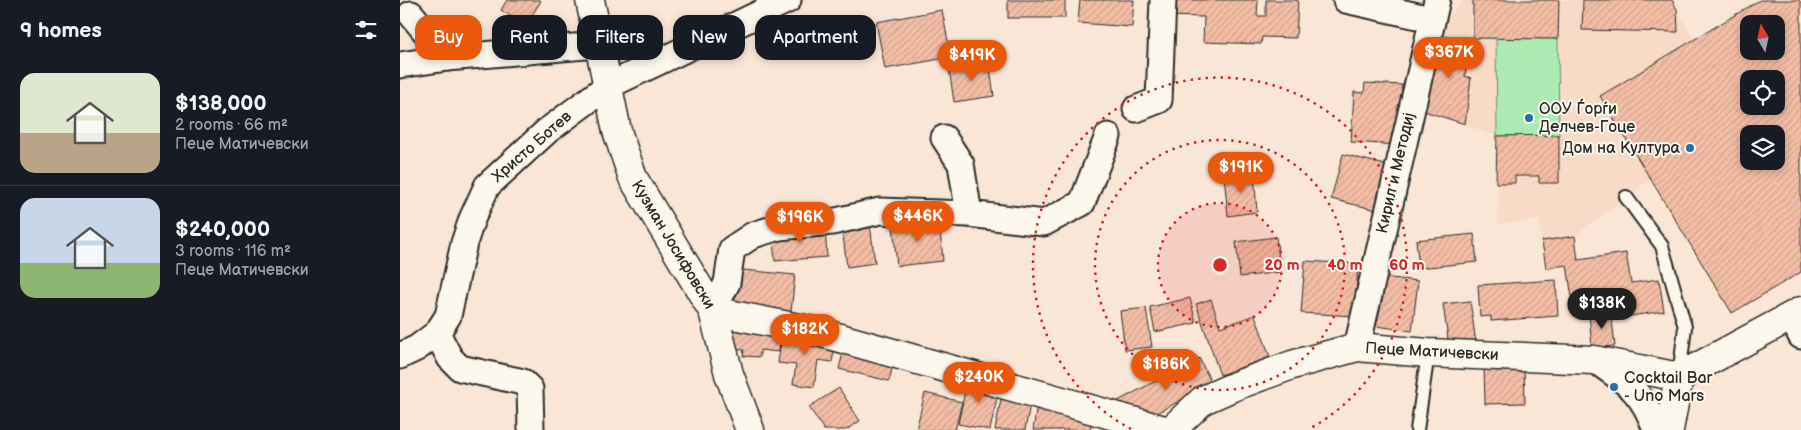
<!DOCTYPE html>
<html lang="en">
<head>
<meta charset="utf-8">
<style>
  body { margin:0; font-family:"Balsamiq Sans",sans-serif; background:#20242c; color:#f1f3f6; height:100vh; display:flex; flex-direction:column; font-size:19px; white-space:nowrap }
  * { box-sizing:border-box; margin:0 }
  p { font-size:16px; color:#9ea1a6 }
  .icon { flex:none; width:28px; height:28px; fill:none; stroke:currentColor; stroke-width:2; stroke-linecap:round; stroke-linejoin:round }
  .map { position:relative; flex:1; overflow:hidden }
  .panel { display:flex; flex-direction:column; background:#171b24; width:400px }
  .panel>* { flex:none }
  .top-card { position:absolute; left:15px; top:15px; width:475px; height:45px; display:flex; gap:10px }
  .needle { width:32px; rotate:351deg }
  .tools { position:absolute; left:1340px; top:15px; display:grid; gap:10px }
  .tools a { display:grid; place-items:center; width:45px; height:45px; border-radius:10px; background:#171b24; box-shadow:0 2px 8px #0003; font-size:25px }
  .price { position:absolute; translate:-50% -42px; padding:0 11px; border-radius:18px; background:#ea580c; color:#fff; font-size:16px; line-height:32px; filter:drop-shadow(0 1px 2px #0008) }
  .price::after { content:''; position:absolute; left:50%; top:30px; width:15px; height:11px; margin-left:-8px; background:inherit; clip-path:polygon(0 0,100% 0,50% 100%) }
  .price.current { background:#222; color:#fff }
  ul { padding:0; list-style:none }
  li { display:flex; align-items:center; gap:15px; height:125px; padding:0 20px }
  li+li { border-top:1px solid #363941 }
  li span { display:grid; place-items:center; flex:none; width:140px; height:100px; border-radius:15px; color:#555 }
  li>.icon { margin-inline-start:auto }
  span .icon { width:60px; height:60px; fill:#fffc; stroke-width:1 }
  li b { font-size:21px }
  h2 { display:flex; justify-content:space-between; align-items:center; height:60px; padding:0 20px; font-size:21px }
  .tag { padding:0 18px; border-radius:15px; background:#171b24; box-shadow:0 2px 8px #0003; font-size:18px; line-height:45px }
  .tag.current { background:#ea580c; color:#fff }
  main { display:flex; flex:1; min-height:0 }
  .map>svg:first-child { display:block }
</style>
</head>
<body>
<main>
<section class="panel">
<h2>9 homes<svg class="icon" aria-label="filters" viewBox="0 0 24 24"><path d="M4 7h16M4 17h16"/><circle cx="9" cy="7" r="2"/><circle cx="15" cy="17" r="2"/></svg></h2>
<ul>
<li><span style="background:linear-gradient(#dfe7d0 60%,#b9a48a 0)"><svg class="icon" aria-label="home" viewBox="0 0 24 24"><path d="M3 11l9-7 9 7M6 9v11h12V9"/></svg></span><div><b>$138,000</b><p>2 rooms · 66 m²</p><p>Пеце Матичевски</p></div></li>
<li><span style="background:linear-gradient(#c9d6e8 65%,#8fb573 0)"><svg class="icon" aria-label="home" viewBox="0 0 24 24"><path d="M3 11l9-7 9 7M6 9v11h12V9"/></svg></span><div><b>$240,000</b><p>3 rooms · 116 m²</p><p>Пеце Матичевски</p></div></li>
</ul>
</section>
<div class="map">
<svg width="1401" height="430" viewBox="0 0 1401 430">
  <defs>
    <pattern id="building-hatch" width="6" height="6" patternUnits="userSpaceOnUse" patternTransform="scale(1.25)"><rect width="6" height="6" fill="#f3bda6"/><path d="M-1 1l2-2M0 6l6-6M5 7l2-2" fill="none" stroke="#d0a38f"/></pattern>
  </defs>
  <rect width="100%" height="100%" fill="#f9e6d7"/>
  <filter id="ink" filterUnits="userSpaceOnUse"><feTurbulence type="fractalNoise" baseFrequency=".02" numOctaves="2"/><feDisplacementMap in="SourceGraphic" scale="10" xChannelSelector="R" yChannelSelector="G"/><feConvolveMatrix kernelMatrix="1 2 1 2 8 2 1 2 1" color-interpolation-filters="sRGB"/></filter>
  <g filter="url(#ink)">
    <path fill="#f7dac8" d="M1063 0H1272L1294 40 1200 96 1250 179 1175 236 1142 241 1139 220 1098 224 1097 136 1024 111 1034 35Z"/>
    <path fill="#aaebb4" stroke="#6a8b70" d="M1096 38 1158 39 1159 135 1097 136Z"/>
    <g fill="url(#building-hatch)" stroke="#2b2b2b" fill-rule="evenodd">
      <path d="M107 0H139L141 1 125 26 101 10Z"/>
      <rect x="608" y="0" width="57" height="18"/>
      <path d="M680 0H734L732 27 678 23Z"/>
      <path d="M766 0H858L857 16H866V0H898L896 38 862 37 861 44 803 42 804 17 766 16Z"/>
      <path d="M1073 0H1159L1158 39 1073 38Z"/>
      <path d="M1183 0H1272L1277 9 1278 32 1182 30Z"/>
      <path d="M1360 0H1399L1401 3V272L1332 313 1200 96ZM1349 24H1376V51H1349ZM1349 79H1376V106H1349ZM1349 134H1376V161H1349Z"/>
      <path d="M542 10 551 57 485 69 476 22Z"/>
      <path d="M1034 35 1070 40 1065 76 1071 78 1065 124 1024 111Z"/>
      <path d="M589 62 594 96 554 102 549 68Z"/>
      <path d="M965 83 1002 85 997 145 951 142 954 92 964 93Z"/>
      <path d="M1159 135V183H1139V176H1115V183H1096L1097 136Z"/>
      <path d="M943 154 989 166 977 210 931 199Z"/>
      <path d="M854 173 857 212 828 216 824 176Z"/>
      <path d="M539 220 543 261 497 266 493 225Z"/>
      <path d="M470 224 475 263 447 267 442 228Z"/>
      <path d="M425 227 427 257 375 261 372 231Z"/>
      <path d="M1074 234 1077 262 1019 268 1016 240Z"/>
      <path d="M1175 236 1178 260 1226 253 1231 283 1259 279 1264 311 1224 317 1221 301 1206 303 1204 293 1172 298 1167 265 1146 268 1142 241Z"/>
      <path d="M876 237 881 272 840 277 836 242Z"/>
      <path d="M905 261 958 264 955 316 901 313Z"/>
      <path d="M333 269 395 275 391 312 329 305Z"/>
      <path d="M982 277 1018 281 1012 331 976 326Z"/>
      <path d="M1156 280 1158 316 1091 321V316L1080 317 1078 285Z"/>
      <path d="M790 298 796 323 755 332 750 307Z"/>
      <path d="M811 299 820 327 855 315 870 357 820 375 796 304Z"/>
      <path d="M1070 301 1076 343 1049 346 1043 304Z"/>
      <path d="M746 308 752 347 725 350 720 311Z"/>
      <path d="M1211 311 1215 346 1192 348 1189 313Z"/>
      <path d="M326 325 381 330 379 352 360 350V357L343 356 344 350 324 349Z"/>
      <path d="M382 333 436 340 432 362 418 360 414 387 393 384 396 365 378 363Z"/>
      <path d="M445 344 495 357 489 381 439 369Z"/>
      <path d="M799 358 812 384 741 421 724 413 718 401Z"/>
      <path d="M1124 365 1125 403 1085 404 1084 366Z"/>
      <path d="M568 377 600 384 590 430 558 424Z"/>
      <path d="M439 388 460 421 446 430H424L409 407Z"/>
      <path d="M603 389 632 394 625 430H595Z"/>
      <path d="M525 393 562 402 555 430H516Z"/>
      <path d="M637 405 693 414 690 430H633Z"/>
    </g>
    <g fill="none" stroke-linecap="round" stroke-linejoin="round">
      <defs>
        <g id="lane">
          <path d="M1226 197 1262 246 1285 327 1279 377"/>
          <path d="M1017 430 1028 353"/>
        </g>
        <g id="street">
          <path d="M946 0 1031 19"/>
          <path d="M11 14 47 58"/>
          <path d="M0 65 47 58 197 45"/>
          <path d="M736 109 759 100 763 0"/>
          <path d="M544 138 561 164 569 214"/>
          <path d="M313 311 327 283 332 249 353 235 379 227 432 222 480 211 569 214 644 223 682 203 708 136"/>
          <path d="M1391 316 1401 336"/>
          <path d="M37 333 50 358 60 368 123 382 130 389 131 430"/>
          <path d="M957 347 1037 0"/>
          <path d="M0 356 17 348 37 333 48 316 64 243 72 219 87 186 147 131 206 87 388 0"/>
          <path d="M1196 361C1228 383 1243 392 1256 430"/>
        </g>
        <g id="secondary">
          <path d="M190 0 217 131 233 178 313 311 329 374 350 430"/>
          <path d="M313 311 419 332 764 430"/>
          <path d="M771 430 803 400 835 386 892 365 957 347 1028 353 1194 360 1279 377 1401 311"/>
          <path d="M1269 430 1279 377"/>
        </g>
      </defs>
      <use href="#lane" stroke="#2b2b2b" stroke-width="16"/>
      <use href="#street" stroke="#2b2b2b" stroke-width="29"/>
      <use href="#secondary" stroke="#2b2b2b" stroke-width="31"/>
      <use href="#lane" stroke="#fbf7ec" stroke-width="12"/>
      <use href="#street" stroke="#fbf7ec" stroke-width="25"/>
      <use href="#secondary" stroke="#fbf7ec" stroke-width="28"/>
    </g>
  </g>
  <circle cx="820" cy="265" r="62" fill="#d62828" fill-opacity=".12"/>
  <g fill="none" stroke="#d62828" stroke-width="2.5" stroke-dasharray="2.5 5">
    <circle cx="820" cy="265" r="62"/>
    <circle cx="820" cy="265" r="125"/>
    <path d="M731 429A187 187 0 1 1 909 429"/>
  </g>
  <g fill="#1f6fb2" stroke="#fbf7ec" stroke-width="2">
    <circle cx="1129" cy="118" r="5"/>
    <circle cx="1290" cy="148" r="5"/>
    <circle cx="1214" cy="387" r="5"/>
  </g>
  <g text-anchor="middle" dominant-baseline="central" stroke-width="4" stroke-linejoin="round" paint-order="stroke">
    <g font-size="16" fill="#2b2b2b" stroke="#fbf7ec" text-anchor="start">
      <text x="1139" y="109">ООУ Ѓорѓи<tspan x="1139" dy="18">Делчев-Гоце</tspan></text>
      <text x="1280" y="148" text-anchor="end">Дом на Култура</text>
      <text x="1224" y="378">Cocktail Bar<tspan x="1224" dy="18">- Uno Mars</tspan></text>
    </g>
    <g font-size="16" fill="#2b2b2b" stroke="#fbf7ec">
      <text transform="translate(132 147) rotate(-41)">Христо Ботев</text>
      <text transform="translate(996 173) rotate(-77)">Кирил и Методиј</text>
      <text transform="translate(273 245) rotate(59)">Кузман Јосифовски</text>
      <text transform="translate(1032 352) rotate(3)">Пеце Матичевски</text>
    </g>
  </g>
  <circle cx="820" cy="265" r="8" fill="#d62828" stroke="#fbf7ec" stroke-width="2.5"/>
  <g font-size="15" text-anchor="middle" font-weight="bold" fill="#d62828" stroke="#fbf7ec" stroke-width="4" stroke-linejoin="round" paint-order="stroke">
    <text x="882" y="270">20 m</text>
    <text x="945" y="270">40 m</text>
    <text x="1007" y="270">60 m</text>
  </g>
</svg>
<div class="tools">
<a><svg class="needle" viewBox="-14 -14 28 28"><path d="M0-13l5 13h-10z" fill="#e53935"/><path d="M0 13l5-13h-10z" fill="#9ea1a6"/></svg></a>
<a><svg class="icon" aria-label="locate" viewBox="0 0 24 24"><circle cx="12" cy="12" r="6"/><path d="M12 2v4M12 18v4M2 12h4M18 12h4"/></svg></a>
<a><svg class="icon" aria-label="layers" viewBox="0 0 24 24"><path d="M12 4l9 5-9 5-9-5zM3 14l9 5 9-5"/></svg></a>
</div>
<b class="price" style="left:1049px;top:79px">$367K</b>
<b class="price" style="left:572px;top:82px">$419K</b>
<b class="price" style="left:841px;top:194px">$191K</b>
<b class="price" style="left:518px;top:243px">$446K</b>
<b class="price" style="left:400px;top:244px">$196K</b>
<b class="price current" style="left:1202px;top:330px">$138K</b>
<b class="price" style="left:405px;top:356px">$182K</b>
<b class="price" style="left:766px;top:391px">$186K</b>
<b class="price" style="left:579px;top:404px">$240K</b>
<div class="top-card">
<a class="tag current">Buy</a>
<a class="tag">Rent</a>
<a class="tag">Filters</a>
<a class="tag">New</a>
<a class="tag">Apartment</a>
</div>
</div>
</main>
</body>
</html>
